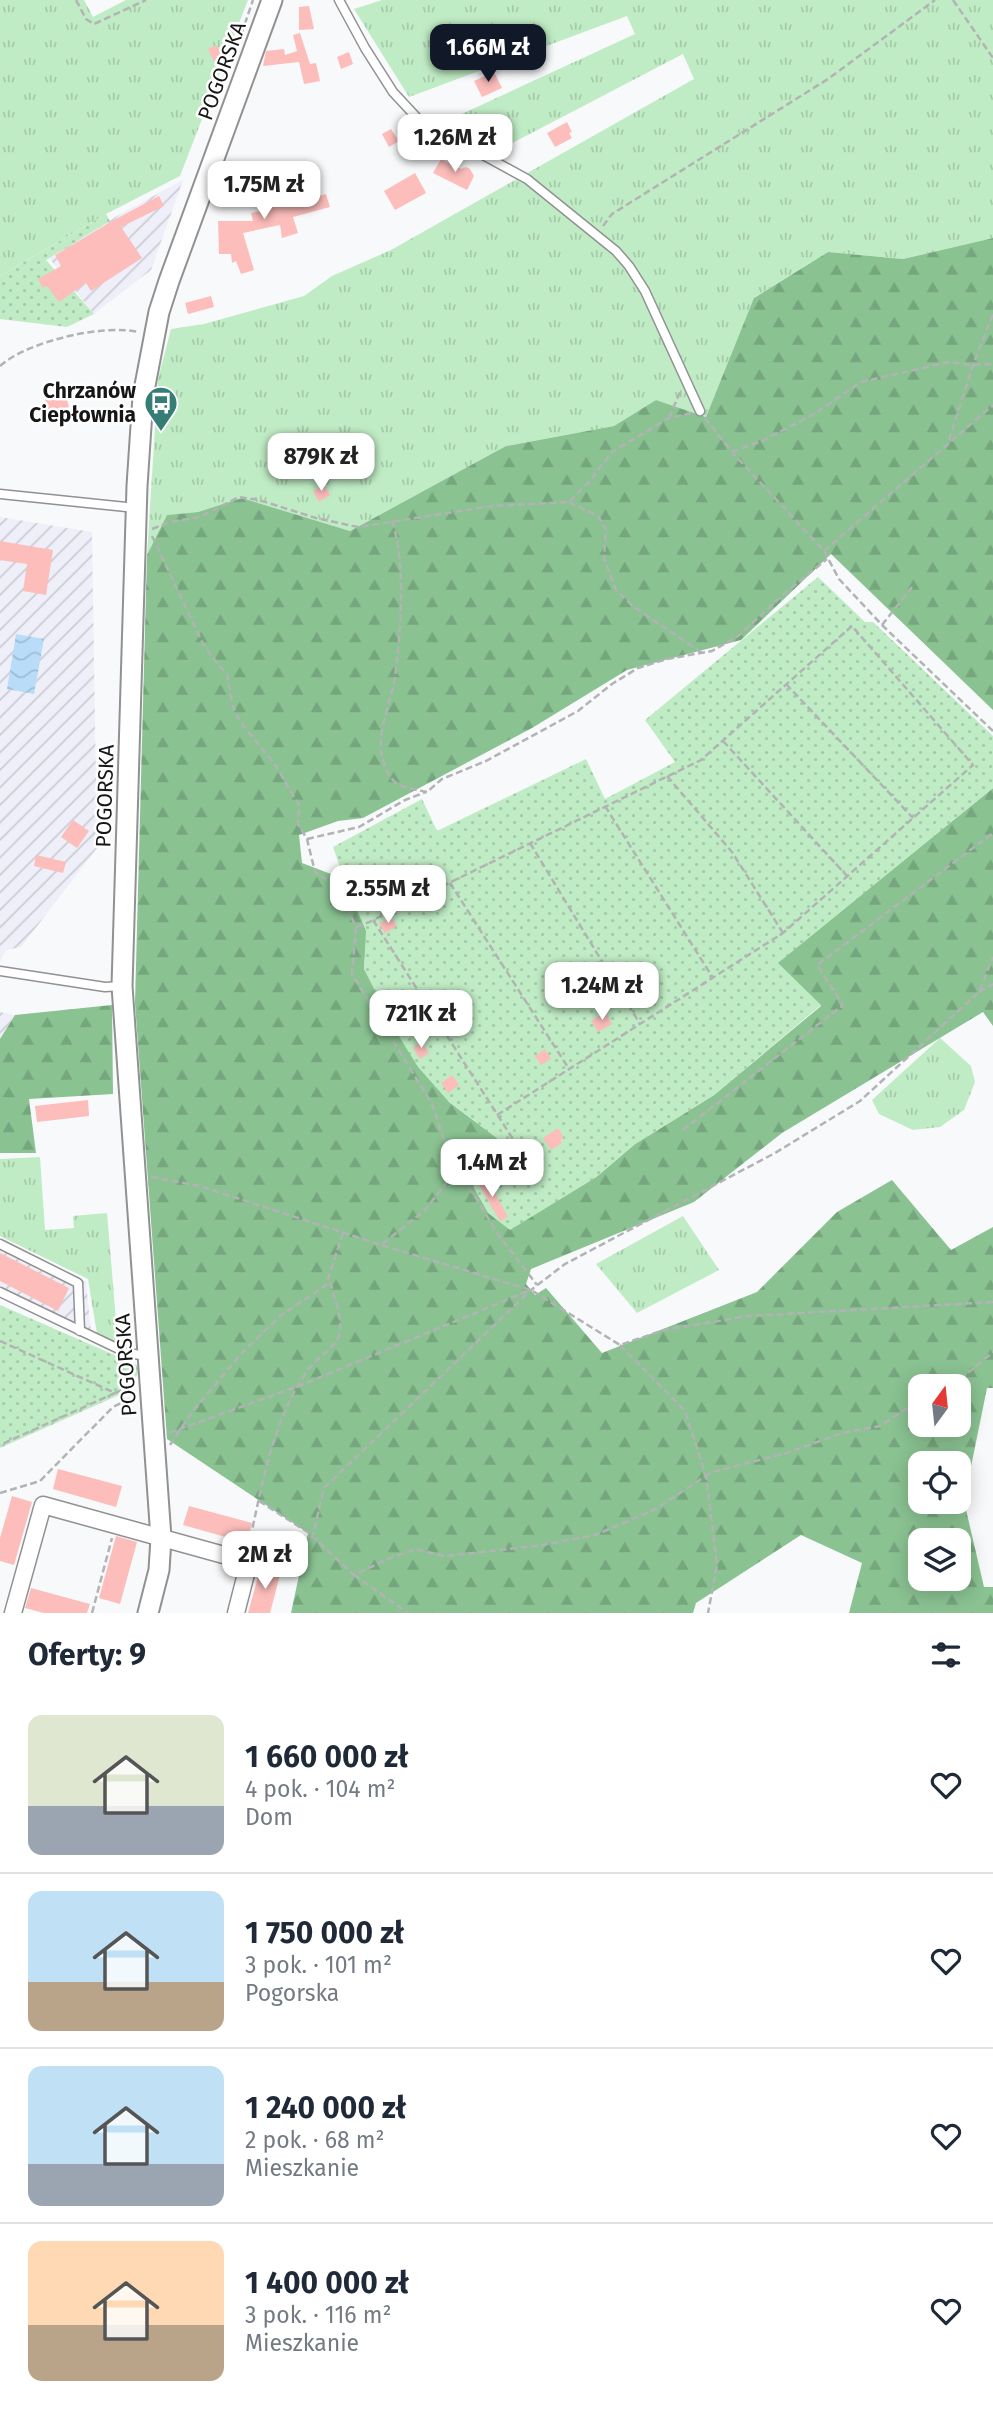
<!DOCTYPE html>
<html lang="pl">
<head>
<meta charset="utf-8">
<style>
  body { margin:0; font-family:"Fira Sans",sans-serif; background:#f6f6f7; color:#1f2937; height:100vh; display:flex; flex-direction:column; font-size:26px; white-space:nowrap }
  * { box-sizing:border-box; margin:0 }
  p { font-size:23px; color:#747a83 }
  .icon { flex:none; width:38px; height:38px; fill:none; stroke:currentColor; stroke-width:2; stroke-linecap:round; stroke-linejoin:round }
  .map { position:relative; height:1613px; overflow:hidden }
  .side { display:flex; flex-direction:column; background:#fff; flex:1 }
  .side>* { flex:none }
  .needle { width:46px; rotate:15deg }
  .tools { position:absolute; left:908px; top:1374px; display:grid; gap:14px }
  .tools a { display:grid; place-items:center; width:63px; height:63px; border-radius:14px; background:#fff; box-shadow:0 4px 18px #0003; font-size:35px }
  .price { position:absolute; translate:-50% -60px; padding:0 16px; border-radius:14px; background:#fff; color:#222; font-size:23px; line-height:46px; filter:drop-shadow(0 2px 4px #0008) }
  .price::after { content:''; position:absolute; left:50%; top:42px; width:21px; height:16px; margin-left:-10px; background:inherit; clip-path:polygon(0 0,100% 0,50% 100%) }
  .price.selected { background:#111827; color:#fff }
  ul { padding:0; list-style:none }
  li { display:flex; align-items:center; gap:21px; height:175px; padding:0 28px }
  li+li { border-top:2px solid #e0e1e3 }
  li span { display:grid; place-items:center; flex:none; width:196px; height:140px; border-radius:14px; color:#555 }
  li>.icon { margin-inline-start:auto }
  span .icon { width:84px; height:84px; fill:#fffc; stroke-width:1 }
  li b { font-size:30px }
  h2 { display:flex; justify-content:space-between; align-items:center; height:84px; padding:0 28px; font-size:30px }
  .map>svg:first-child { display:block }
</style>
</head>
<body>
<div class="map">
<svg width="993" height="1613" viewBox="0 0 993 1613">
  <defs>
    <pattern id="industrial-furrows" width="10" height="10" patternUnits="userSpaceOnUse" patternTransform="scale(1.75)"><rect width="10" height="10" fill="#eeeff8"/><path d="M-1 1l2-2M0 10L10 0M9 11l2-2" fill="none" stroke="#cbccd4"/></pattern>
    <pattern id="grass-tufts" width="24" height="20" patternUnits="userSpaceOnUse" patternTransform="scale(1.75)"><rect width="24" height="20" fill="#c0ecc5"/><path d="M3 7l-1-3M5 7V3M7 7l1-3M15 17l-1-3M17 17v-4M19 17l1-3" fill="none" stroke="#a4caa8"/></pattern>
    <pattern id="forest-firs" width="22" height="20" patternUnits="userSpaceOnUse" patternTransform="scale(1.75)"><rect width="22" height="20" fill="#8ac292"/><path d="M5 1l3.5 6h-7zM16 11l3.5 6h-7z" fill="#76a67d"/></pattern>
    <pattern id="park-dots" width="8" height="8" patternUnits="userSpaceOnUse" patternTransform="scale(1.75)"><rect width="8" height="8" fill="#c0ecc5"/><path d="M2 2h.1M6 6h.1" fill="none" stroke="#a4caa8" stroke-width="1.8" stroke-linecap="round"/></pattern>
    <pattern id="water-waves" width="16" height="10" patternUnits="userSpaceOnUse" patternTransform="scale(1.75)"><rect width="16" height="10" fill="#b9ddf9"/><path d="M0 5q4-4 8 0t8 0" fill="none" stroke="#9ebdd5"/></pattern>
  </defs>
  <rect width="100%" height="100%" fill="#f8f9fa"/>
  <g fill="url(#industrial-furrows)">
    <path d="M183 180 151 270 94 314 49 258 122 213Z"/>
    <path d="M0 517 92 532 97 848 21 947 6 950 0 961Z"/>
    <path d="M0 1012 15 1015 0 1039Z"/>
    <path d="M0 1238 86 1282 92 1342 0 1298Z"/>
  </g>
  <g fill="url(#grass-tufts)">
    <path d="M0 0H84L93 17 126 0H248L180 176 106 214 0 276Z"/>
    <path d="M382 0H993V238L903 259 828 252 755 297 706 417 656 400 614 426 506 446 350 531 242 498 198 512 167 515 147 555 158 379 171 329 204 324 304 296 332 276 391 250 694 79 683 54 497 151 440 124 635 34 627 16 409 97 354 9Z"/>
    <path d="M940 1038 971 1066 975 1082 964 1110 940 1127 913 1130 879 1114 872 1100Z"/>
    <path d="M40 1157 45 1230 74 1228 73 1216 107 1213 118 1344 97 1334 88 1279 0 1236V1159Z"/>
    <path d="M683 1216 719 1270 637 1313 596 1264Z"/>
  </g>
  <g fill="url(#forest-firs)" fill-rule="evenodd">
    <path d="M993 238V710L831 554 741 640 627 670 532 728 363 818 338 821 299 835 302 863 344 879 367 931 364 969 373 983 449 1102 497 1138 510 1159 469 1180 595 1178 635 1144 714 1095 821 1006 777 963 993 788V1026L983 1012 782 1133 694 1202 531 1269 526 1284 535 1295 546 1288 602 1353 757 1292 837 1212 892 1180 951 1250 993 1227V1388H987L964 1501 984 1587H993V1613H849L862 1563 801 1535 696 1603 693 1613H291L308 1533 167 1439 135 1003 147 555 167 515 198 512 242 498 350 531 506 446 614 426 656 400 706 417 754 298 828 252 903 259ZM920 1386H959V1424H920ZM920 1463H959V1502H920ZM920 1540H959V1578H920Z"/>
    <path d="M112 1005 113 1094 29 1099 36 1153H0V1039L15 1015Z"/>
  </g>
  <g fill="url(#park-dots)">
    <path d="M106 214 110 221 46 260 94 314 67 327 0 319V276Z"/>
    <path d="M818 577 865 622H873L993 736V788L778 963 821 1005 714 1095 635 1144 595 1178 510 1230 488 1213 469 1179 509 1159 497 1138 449 1102 418 1067 392 1025 364 969 366 931 344 879 333 847 422 799 437 831 586 759 605 799 675 762 645 720Z"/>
    <path d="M0 1305 142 1367 128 1391 0 1448Z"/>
  </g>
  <path fill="url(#water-waves)" d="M16 634 44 639 34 694 7 689Z"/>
  <g fill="#fcbdbb">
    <path d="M309 6 314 29 299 30V7Z"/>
    <path d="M300 33 310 64 316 63 320 81 304 84 299 62 263 66 266 51 284 49 285 55 297 51 293 35Z"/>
    <path d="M216 45 223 56 214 61 208 49Z"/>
    <path d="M349 52 353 64 341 69 337 57Z"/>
    <path d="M494 72 502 88 482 97 474 81Z"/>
    <path d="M567 122 572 132 569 133 572 138 555 147 547 133Z"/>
    <path d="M391 129 399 141 389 147 382 134Z"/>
    <path d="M441 159 461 169 466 167 470 169 474 176 467 190 433 173Z"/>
    <path d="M415 173 426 193 395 210 384 191Z"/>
    <path d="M273 174 278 206 326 194 330 207 293 217 298 233 282 238 280 225 243 233 254 270 241 274 236 261 232 263 231 254H219L218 221H253L251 213 260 211 255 176Z"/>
    <path d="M159 196 164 206 121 227 142 258 91 291 86 283 59 302 47 286 43 288 38 279 61 266 55 255 114 220Z"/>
    <path d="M211 296 214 307 188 314 185 303Z"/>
    <path d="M64 389 69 407 49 413 44 395Z"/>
    <path d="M324 485 330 495 319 502 313 491Z"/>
    <path d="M0 541 53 550 46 595 23 591 27 564 0 560Z"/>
    <path d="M73 820 89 831 77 848 61 837Z"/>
    <path d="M36 855 66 862 63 873 34 866Z"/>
    <path d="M391 917 397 926 385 933 379 924Z"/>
    <path d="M605 1012 612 1024 598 1032 591 1021Z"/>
    <path d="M422 1042 429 1053 420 1059 413 1048Z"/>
    <path d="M545 1049 551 1059 541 1065 535 1056Z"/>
    <path d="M452 1075 459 1085 448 1093 441 1083Z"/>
    <path d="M88 1100 89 1116 37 1122 35 1106Z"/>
    <path d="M558 1128 564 1138 560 1140 562 1143 551 1150 543 1138Z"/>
    <path d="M486 1177 508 1217 500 1221 477 1182Z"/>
    <path d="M0 1253 69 1288 58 1311 0 1281Z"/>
    <path d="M58 1469 122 1486 116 1507 53 1489Z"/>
    <path d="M12 1496 32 1502 14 1565 0 1561V1538Z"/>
    <path d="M189 1506 252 1523 247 1543 183 1525Z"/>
    <path d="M116 1536 137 1542 120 1604 99 1598Z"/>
    <path d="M261 1566 281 1571 270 1613H248Z"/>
    <path d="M31 1588 90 1604 87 1613H44L25 1608Z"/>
  </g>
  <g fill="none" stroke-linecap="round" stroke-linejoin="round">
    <defs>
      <g id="service">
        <path d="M339 0 365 48 393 92 419 120 527 179 616 251 629 266 645 291 700 411"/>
        <path d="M0 494 136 508"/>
        <path d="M0 971 105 987 122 986"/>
        <path d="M0 1244 78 1283 80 1331"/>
        <path d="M0 1292 127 1353 148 1356"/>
      </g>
      <path id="minor" d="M13 1613 43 1505 249 1562 236 1613"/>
      <path id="tertiary" d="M148 1613 159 1570 161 1538 122 986 137 486 143 396 159 312 169 281 272 0"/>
    </defs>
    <use href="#service" stroke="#919193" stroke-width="11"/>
    <use href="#minor" stroke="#919193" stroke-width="19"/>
    <use href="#tertiary" stroke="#919193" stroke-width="23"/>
    <g stroke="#b2b3b4" stroke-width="2.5" stroke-dasharray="7 3.5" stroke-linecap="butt">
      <path d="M76 0 86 19 94 24 146 0"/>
      <path d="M953 0 993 58"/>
      <path d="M238 44 253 0"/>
      <path d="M603 226 612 214 828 79 935 0"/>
      <path d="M0 366C28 341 103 324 139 332"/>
      <path d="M669 418 680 392"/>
      <path d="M705 418 732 452 824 551 839 579 882 625 993 731"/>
      <path d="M949 440 973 365 993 314"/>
      <path d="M732 452 762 441 814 414 861 382 949 362 973 365 993 364"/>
      <path d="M569 502 598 516 606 530 604 558 616 590 634 607 702 653"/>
      <path d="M392 521C406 561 401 633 395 676 390 710 370 742 389 775 396 788 414 789 427 792L442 779 486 761 578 711 612 684 638 668 667 659 712 651 738 636 785 593 827 559"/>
      <path d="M152 529 170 522 200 517 239 497 259 500 316 518 358 527 492 506 569 502 589 482 612 452 669 418 692 413"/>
      <path d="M152 536 203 644 219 666 227 673 232 704 239 720 276 766 299 805 298 824 307 839 315 872 338 888 356 927 352 974 432 1104 455 1172 424 1211 381 1245"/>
      <path d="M824 551 993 405"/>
      <path d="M882 625 912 587"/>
      <path d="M786 684 913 818"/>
      <path d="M723 741 847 876"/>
      <path d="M667 776 732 852 783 933"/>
      <path d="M605 806 713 978"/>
      <path d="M307 839 359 827 405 800 426 792"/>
      <path d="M530 843 640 1024"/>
      <path d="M450 883 569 1069"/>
      <path d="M356 927 372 921"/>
      <path d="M979 992 993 984"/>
      <path d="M497 1115 783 933 973 765 852 626 701 760 373 920 518 1147"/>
      <path d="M683 1130 843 1005 817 965 993 833"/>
      <path d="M455 1172 475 1196 497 1233 537 1285"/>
      <path d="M151 1177 200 1186 381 1245 531 1290 620 1345 664 1330 749 1316 993 1302"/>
      <path d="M0 1341 115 1393 0 1445"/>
      <path d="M620 1345 685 1411 706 1476 717 1565 708 1613"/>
      <path d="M952 1386 993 1352"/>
      <path d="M115 1393 131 1387 134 1389"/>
      <path d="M169 1433 299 1386 528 1291"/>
      <path d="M170 1445 192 1412 242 1353 280 1316 326 1285 343 1233"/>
      <path d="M0 1493 40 1481 113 1407 135 1396"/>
      <path d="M259 1501 309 1533 354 1575 390 1558 416 1549 444 1556 483 1552 542 1545 595 1535 654 1510 712 1472 787 1453 842 1433 880 1426 920 1400"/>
      <path d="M312 1539 324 1488 531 1290 565 1264 775 1153 860 1101 979 992 993 957"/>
      <path d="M248 1548C262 1488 271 1423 307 1371 316 1358 338 1347 340 1331 342 1314 333 1294 329 1278"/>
      <path d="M354 1575 408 1613"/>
      <path d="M92 1613 112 1538"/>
    </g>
    <use href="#service" stroke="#fff" stroke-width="8"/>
    <use href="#minor" stroke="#fff" stroke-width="16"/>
    <use href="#tertiary" stroke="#fff" stroke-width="19"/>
  </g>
  <defs>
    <symbol id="bus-pin" viewBox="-11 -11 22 30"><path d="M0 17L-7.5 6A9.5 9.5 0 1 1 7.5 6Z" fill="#367d76" stroke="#fff"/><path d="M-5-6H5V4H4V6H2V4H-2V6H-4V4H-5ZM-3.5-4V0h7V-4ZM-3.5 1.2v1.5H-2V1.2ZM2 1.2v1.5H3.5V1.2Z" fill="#fff"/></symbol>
  </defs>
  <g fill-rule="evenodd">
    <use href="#bus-pin" x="142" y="384" width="38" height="52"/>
  </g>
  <g text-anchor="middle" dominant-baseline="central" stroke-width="5" stroke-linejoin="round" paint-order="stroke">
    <g font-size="21" fill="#161616" stroke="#fff">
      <text transform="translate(222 71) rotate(-70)">POGORSKA</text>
      <text transform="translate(105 796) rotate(-88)">POGORSKA</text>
      <text transform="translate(126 1365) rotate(-94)">POGORSKA</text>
    </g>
    <g font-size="21" font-weight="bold" fill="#161616" stroke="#fff" text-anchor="end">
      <text x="136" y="391">Chrzanów<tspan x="136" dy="24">Ciepłownia</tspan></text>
    </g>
  </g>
</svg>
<div class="tools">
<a><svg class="needle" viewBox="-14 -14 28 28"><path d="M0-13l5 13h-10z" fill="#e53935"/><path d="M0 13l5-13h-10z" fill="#747a83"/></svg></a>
<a><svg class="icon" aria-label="locate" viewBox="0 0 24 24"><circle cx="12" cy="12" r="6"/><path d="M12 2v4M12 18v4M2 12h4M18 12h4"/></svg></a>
<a><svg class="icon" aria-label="layers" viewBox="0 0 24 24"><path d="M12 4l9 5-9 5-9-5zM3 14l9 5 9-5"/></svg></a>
</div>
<b class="price selected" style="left:488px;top:84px">1.66M zł</b>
<b class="price" style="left:455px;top:174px">1.26M zł</b>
<b class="price" style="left:264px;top:221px">1.75M zł</b>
<b class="price" style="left:321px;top:493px">879K zł</b>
<b class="price" style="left:388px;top:925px">2.55M zł</b>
<b class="price" style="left:602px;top:1022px">1.24M zł</b>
<b class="price" style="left:421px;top:1050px">721K zł</b>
<b class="price" style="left:492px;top:1199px">1.4M zł</b>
<b class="price" style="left:265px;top:1591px">2M zł</b>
</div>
<section class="side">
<h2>Oferty: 9<svg class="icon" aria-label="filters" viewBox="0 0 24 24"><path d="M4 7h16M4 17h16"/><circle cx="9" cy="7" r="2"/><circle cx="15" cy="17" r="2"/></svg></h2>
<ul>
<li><span style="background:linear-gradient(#dfe7d0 65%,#9aa5b1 0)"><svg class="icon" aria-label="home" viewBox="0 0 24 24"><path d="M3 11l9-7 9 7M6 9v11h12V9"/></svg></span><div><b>1 660 000 zł</b><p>4 pok. · 104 m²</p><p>Dom</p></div><svg class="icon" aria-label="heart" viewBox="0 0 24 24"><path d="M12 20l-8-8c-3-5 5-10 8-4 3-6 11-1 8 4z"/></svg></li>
<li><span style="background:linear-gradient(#bfe0f5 65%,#b9a48a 0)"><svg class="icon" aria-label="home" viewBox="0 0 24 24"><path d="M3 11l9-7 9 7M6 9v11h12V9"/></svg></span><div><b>1 750 000 zł</b><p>3 pok. · 101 m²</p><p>Pogorska</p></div><svg class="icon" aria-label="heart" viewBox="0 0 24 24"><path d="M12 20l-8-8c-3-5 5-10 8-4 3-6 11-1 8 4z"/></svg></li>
<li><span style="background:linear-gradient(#bfe0f5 70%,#9aa5b1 0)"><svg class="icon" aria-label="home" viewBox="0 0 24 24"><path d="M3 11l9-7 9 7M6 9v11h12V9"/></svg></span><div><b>1 240 000 zł</b><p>2 pok. · 68 m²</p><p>Mieszkanie</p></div><svg class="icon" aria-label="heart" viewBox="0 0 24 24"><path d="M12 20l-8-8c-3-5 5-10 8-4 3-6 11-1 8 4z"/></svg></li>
<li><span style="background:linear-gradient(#ffd9b3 60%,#b9a48a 0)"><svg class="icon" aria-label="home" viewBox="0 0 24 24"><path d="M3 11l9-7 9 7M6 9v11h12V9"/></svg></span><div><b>1 400 000 zł</b><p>3 pok. · 116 m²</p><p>Mieszkanie</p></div><svg class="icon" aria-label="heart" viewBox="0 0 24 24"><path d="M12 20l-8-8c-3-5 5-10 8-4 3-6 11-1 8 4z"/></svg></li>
</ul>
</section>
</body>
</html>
